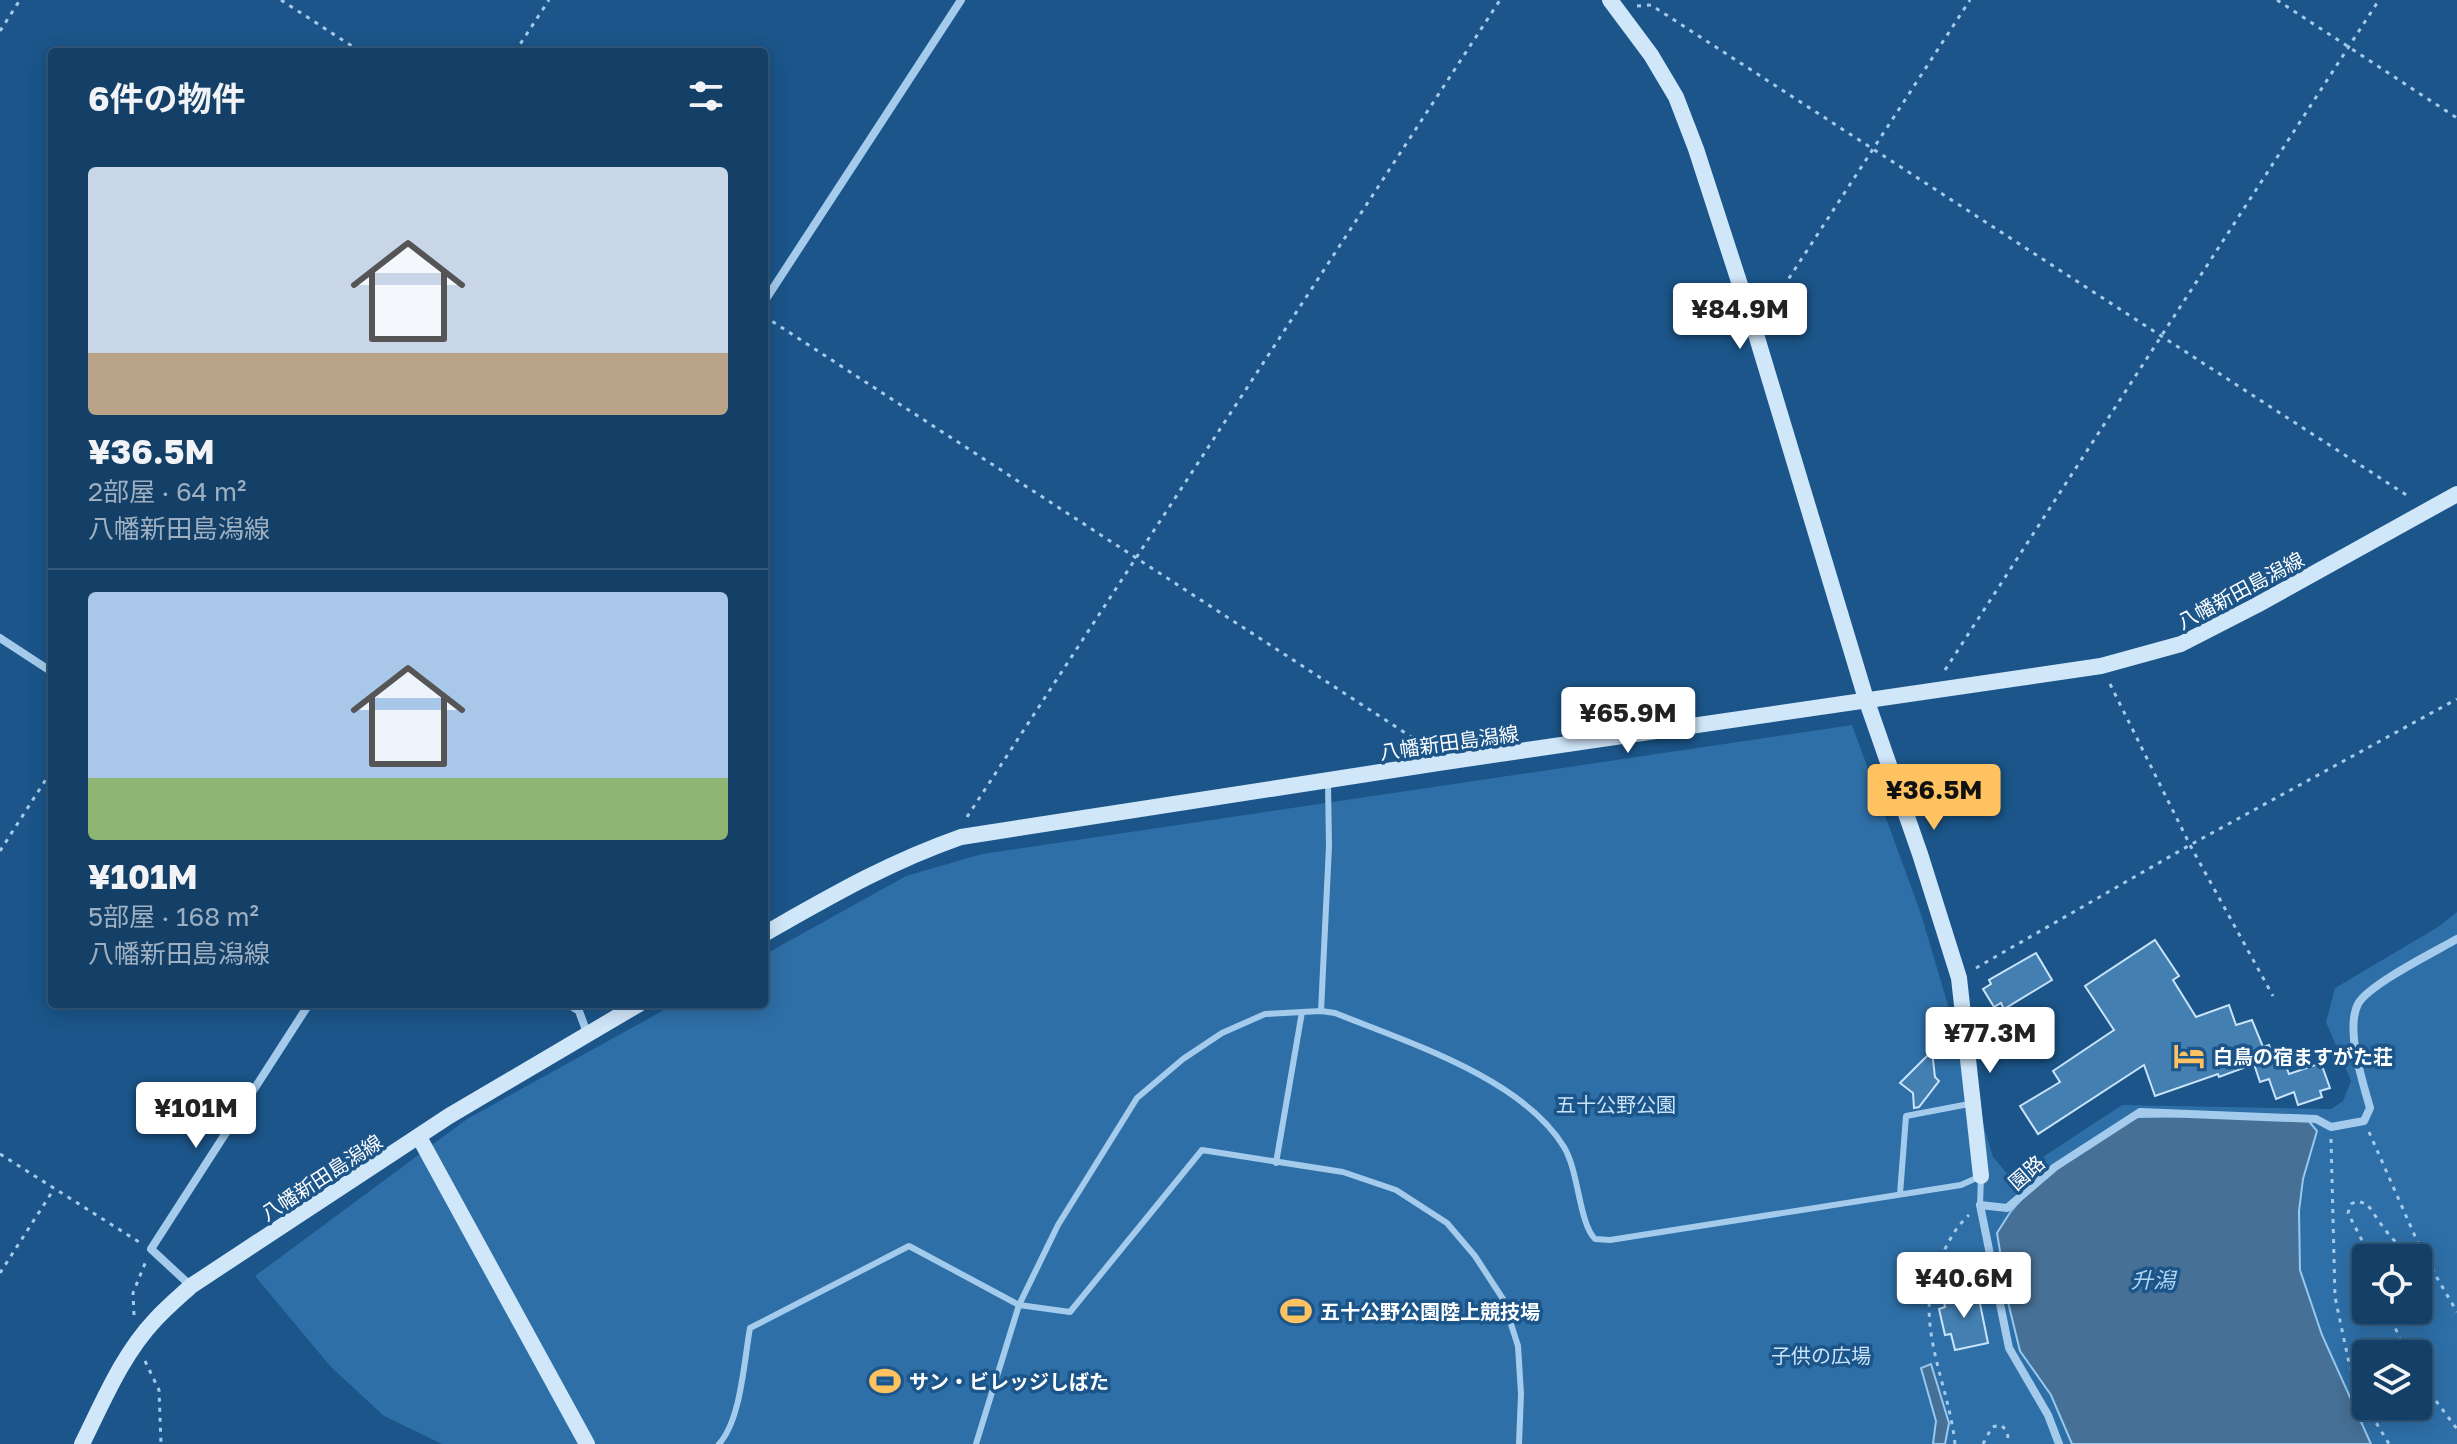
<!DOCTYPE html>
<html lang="ja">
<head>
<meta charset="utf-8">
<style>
  body { margin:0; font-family:"Golos Text","Noto Sans JP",sans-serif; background:#1d476d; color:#f1f3f6; height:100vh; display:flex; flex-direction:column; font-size:30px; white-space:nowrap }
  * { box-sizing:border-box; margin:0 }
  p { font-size:26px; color:#9dafc0 }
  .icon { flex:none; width:44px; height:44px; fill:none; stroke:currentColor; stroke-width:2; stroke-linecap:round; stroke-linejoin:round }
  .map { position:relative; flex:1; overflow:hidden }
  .panel { position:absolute; left:48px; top:48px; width:720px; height:960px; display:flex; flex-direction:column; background:#144067; border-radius:8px; box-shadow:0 4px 20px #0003,0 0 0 2px #33597b }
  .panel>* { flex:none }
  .tools { position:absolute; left:2352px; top:1244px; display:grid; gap:16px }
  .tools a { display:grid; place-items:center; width:80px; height:80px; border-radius:8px; background:#144067; box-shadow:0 4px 20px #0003,0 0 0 2px #33597b; font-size:40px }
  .price { position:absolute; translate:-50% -68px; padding:0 18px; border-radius:8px; background:#fff; color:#222; font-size:26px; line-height:52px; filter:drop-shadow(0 2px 4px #0008) }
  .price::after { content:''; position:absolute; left:50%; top:48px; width:24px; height:18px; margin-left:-12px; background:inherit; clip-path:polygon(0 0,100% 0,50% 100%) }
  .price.on { background:#fec260; color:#111 }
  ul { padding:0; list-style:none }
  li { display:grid; align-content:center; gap:16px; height:424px; padding:0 40px }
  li+li { border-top:2px solid #33597b }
  li span { display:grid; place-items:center; height:248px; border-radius:8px; color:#555 }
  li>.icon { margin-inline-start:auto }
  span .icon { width:144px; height:144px; fill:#fffc; stroke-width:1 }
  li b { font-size:34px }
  h2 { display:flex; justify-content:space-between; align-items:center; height:96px; padding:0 40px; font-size:34px }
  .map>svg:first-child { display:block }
</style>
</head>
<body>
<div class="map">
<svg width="2457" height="1444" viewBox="0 0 2457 1444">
  <rect width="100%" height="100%" fill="#1b5589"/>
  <path fill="#2e6fa7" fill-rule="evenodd" d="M1852 725 1921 914 1993 1157 2011 1178 2122 1105 2331 1109 2343 1101 2351 1081 2326 1022 2335 988 2438 927 2457 912V1444H442L384 1416 331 1367 255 1276 467 1119 675 1004H764V955L906 876 982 854ZM2366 1258H2418V1310H2366ZM2366 1354H2418V1406H2366Z"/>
  <g fill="#477096" stroke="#97c8ee" stroke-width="2">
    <path d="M2205 1116 2307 1119 2317 1131 2303 1179 2299 1211 2300 1270 2322 1335 2371 1444H2072L2051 1395 2020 1351 2009 1306 1997 1233 2011 1211 2043 1175 2137 1117Z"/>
    <path d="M1931 1364 1949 1423 1945 1444H1933L1936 1421 1921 1368Z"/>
  </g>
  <g fill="#447fb2" stroke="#c9e3f9" stroke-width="2">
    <path d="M2155 940 2179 976 2173 980 2196 1017 2229 1005 2236 1025 2252 1020 2263 1047 2269 1045 2273 1056 2281 1053 2289 1074 2321 1063 2330 1088 2320 1091 2322 1097 2298 1105 2294 1092 2276 1099 2269 1079 2260 1082 2254 1064 2219 1077 2218 1074 2155 1096 2144 1065 2038 1134 2020 1106 2060 1082 2053 1071 2114 1030 2085 986Z"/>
    <path d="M2036 953 2052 980 2004 1009 2001 1003 1994 1007 1983 989 1991 984 1989 980Z"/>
    <path d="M1932 1051 1935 1077 1939 1081 1919 1107 1914 1108 1913 1093 1900 1083Z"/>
    <path d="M1977 1289 1988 1343 1955 1350 1951 1334 1945 1335 1939 1309 1945 1307 1943 1296Z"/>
  </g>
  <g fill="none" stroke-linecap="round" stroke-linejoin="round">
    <g stroke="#a4cbec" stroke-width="3" stroke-dasharray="4 6" stroke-linecap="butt">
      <path d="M281 0 361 52"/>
      <path d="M2277 0 2457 118"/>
      <path d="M1637 6 1651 5 2411 498"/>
      <path d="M0 31 20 0"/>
      <path d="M515 52 549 0"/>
      <path d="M1767 312 1970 0"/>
      <path d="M764 316 1427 747"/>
      <path d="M1945 670 2379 0"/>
      <path d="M2110 684 2190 845 2273 996"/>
      <path d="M967 817 1500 0"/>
      <path d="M0 851 52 770"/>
      <path d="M1976 968 2190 845 2457 699"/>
      <path d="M2369 1132 2422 1252 2457 1312"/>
      <path d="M2331 1139 2335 1297 2349 1363 2366 1405"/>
      <path d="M0 1154 139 1242"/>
      <path d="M2371 1258 2348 1213 2351 1204 2357 1201 2367 1204C2379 1220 2400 1259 2422 1252"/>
      <path d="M0 1273 54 1189"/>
      <path d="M2388 1310 2406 1354"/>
      <path d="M134 1315 133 1293 146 1261"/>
      <path d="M145 1361 159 1390 161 1444"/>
      <path d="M2418 1377 2457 1429"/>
      <path d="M2366 1406 2389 1444"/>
      <path d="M1955 1444C1948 1377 1908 1316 1944 1251 1951 1237 1957 1226 1969 1215"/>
      <path d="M1983 1444 1992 1427 2001 1425 2007 1431 2009 1444"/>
    </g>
    <g stroke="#a4cbec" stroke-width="6">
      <path d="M1321 1011 1329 846 1328 783"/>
      <path d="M1276 1163 1302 1012"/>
      <path d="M1900 1194 1906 1116 1969 1104"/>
      <path d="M719 1444C741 1420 744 1361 750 1328L909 1246 1019 1305 1070 1312 1202 1150 1343 1172 1396 1190 1447 1223 1475 1256 1503 1299 1518 1346 1521 1394 1519 1444"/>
      <path d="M976 1444 1019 1305 1058 1225 1137 1098 1183 1059 1222 1033 1265 1014 1321 1011 1335 1013C1407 1042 1522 1078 1564 1147 1579 1172 1579 1223 1595 1239L1610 1240 1961 1185 1981 1176 1980 1205"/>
    </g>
    <g stroke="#a4cbec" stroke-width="8">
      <path d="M764 302 961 0"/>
      <path d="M0 638 52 672"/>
      <path d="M568 1004 579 1011 587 1033"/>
      <path d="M191 1286 151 1249 309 1004"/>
      <path d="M2059 1444 2048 1415 2009 1348 1980 1205 2007 1208 2055 1167 2140 1112 2316 1119 2331 1127 2364 1121 2370 1108C2363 1083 2345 1029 2358 1004 2368 985 2436 951 2457 939"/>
    </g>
    <g stroke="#d0e6f9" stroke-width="16">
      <path d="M1610 0 1651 55 1676 97 1696 149 1755 331 1866 699 1920 854 1959 978 1981 1176"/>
      <path d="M764 934C831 896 887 863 961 837L1438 763 2101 666 2181 644 2257 605 2457 494"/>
      <path d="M419 1137 587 1444"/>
      <path d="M82 1444C103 1402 122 1355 155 1320 166 1308 179 1297 191 1286L449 1116 639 1004"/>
    </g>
  </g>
  <defs>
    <symbol id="hotel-bare" viewBox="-9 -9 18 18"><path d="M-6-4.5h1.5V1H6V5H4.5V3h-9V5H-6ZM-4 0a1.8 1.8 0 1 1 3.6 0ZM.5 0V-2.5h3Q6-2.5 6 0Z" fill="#fec260" stroke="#1b5589" stroke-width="2.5" paint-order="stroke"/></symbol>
    <symbol id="stadium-bare" viewBox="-9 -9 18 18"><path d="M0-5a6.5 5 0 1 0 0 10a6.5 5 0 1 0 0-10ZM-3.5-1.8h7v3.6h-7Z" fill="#fec260" stroke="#1b5589" stroke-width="2.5" paint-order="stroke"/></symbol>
  </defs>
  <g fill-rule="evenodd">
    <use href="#hotel-bare" x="2167" y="1034" width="44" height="44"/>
    <use href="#stadium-bare" x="1274" y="1289" width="44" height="44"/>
    <use href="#stadium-bare" x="863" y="1359" width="44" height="44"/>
  </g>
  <g text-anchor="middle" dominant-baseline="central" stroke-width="7" stroke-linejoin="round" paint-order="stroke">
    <g font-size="20" fill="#fff" stroke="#1b5589">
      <text transform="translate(2240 590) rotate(-28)">八幡新田島潟線</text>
      <text transform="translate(1449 742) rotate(-8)">八幡新田島潟線</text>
      <text transform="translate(2026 1172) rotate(-41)">園路</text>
      <text transform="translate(321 1177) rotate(-33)">八幡新田島潟線</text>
    </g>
    <g font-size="20" font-weight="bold" fill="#fff" stroke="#1b5589" text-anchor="start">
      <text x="2213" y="1056">白鳥の宿ますがた荘</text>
      <text x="1320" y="1311">五十公野公園陸上競技場</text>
      <text x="909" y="1381">サン・ビレッジしばた</text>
    </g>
    <g font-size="20" fill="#c9e3f9" stroke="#1b5589">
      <text x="1616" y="1104">五十公野公園</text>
      <text x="1821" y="1355">子供の広場</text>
    </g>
    <g font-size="22" font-style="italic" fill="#b0d5f4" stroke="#1b5589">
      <text x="2153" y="1279">升潟</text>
    </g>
  </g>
</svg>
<div class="tools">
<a><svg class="icon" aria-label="locate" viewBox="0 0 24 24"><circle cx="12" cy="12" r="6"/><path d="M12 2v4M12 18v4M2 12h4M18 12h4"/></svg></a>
<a><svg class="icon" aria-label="layers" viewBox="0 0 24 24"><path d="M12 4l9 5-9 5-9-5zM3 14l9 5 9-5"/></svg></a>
</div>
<b class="price" style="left:1740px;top:351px">¥84.9M</b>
<b class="price" style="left:1628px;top:755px">¥65.9M</b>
<b class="price on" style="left:1934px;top:832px">¥36.5M</b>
<b class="price" style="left:1990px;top:1075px">¥77.3M</b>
<b class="price" style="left:196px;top:1150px">¥101M</b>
<b class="price" style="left:1964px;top:1320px">¥40.6M</b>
<section class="panel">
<h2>6件の物件<svg class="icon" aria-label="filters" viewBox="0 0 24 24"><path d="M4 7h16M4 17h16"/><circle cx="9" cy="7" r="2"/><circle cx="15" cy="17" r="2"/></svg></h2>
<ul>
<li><span style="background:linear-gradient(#c9d6e8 75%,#b9a48a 0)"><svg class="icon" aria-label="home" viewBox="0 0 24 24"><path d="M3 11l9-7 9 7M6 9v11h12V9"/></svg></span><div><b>¥36.5M</b><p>2部屋 · 64 m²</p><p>八幡新田島潟線</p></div></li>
<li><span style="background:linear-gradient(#a9c7e8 75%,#8fb573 0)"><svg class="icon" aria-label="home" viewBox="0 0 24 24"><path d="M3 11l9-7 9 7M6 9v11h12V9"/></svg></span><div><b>¥101M</b><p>5部屋 · 168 m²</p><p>八幡新田島潟線</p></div></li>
</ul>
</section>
</div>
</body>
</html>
